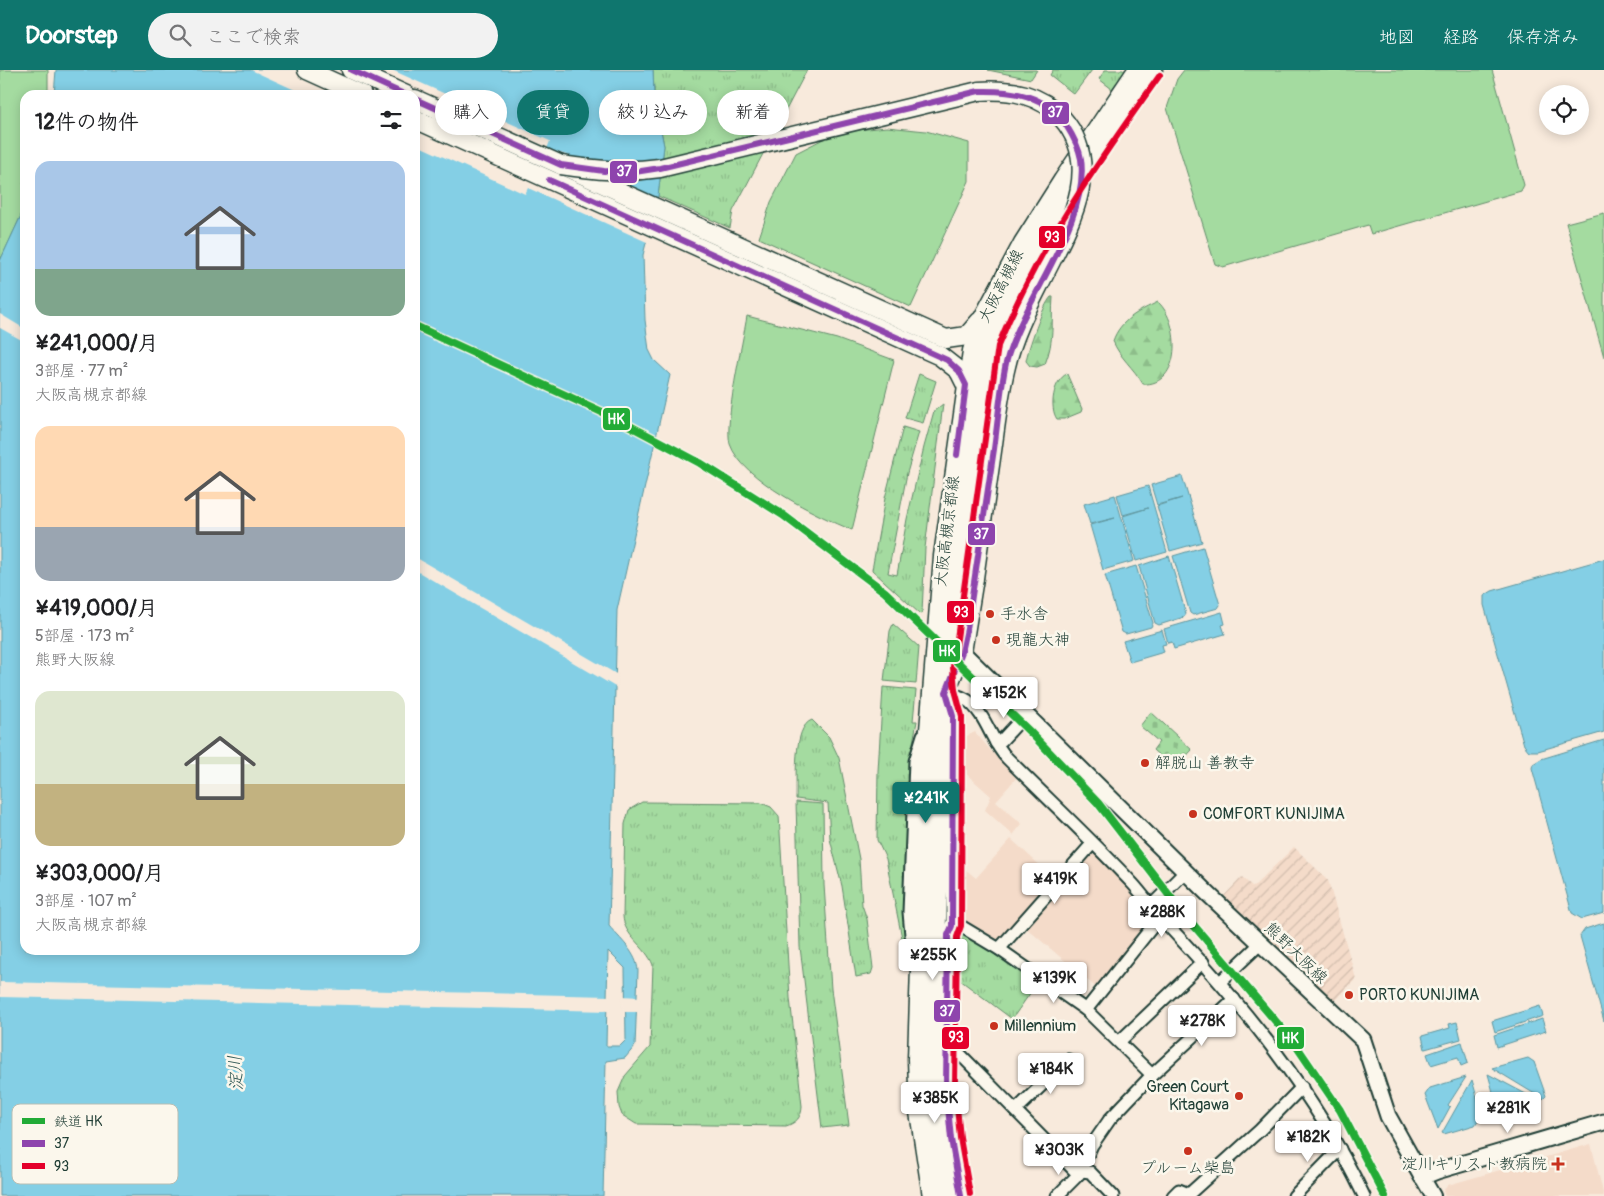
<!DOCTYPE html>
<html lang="ja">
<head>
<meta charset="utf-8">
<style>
  body { margin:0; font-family:Pangolin,"Klee One",sans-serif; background:#f2f2f2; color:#202124; height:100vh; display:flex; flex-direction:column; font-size:19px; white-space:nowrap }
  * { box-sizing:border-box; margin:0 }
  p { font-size:16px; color:#757577 }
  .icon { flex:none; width:28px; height:28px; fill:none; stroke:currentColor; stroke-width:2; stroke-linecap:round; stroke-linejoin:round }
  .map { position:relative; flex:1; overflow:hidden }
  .sheet { position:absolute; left:20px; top:20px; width:400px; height:865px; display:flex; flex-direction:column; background:#fff; border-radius:15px; box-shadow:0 2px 12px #0003 }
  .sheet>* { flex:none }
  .hud { position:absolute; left:435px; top:20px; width:475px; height:45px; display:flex; gap:10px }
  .fabs { position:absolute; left:1539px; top:15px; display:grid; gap:10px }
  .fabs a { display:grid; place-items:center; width:50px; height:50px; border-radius:50%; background:#fff; box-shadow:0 2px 12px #0003; font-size:25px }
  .price { position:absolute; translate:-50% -42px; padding:0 11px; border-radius:5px; background:#fff; color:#222; font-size:16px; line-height:32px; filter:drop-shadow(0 1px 2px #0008) }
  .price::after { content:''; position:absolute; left:50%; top:30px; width:15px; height:11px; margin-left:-8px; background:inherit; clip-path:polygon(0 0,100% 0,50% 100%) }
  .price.selected { background:#0f766e; color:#fff }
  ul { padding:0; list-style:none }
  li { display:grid; align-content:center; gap:10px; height:265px; padding:0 15px }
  li span { display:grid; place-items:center; height:155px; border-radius:15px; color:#555 }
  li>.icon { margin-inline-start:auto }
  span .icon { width:90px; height:90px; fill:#fffc; stroke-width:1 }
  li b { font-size:21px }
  h2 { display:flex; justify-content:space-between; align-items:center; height:60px; padding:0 15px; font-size:21px }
  .tag { padding:0 18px; border-radius:22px; background:#fff; box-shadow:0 2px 12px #0003; font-size:18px; line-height:45px }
  .tag.selected { background:#0f766e; color:#fff }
  header { display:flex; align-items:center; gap:30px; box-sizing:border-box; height:70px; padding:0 25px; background:#0f766e; color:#fff }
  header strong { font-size:24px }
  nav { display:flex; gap:28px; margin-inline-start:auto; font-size:18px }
  .search { width:350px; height:45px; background:#f2f2f2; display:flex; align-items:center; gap:12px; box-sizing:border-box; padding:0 18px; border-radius:28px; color:#757577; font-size:19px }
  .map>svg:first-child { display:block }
</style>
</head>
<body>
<header>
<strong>Doorstep</strong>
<div class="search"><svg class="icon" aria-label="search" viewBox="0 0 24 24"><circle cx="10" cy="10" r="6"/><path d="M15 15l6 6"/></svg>ここで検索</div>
<nav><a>地図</a><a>経路</a><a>保存済み</a></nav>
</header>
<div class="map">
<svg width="1604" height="1126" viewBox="0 0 1604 1126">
  <defs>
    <pattern id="industrial-furrows" width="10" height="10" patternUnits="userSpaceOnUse" patternTransform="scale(1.25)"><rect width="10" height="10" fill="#f4dbc9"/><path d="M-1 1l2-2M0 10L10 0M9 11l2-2" fill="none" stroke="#d1bdad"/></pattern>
    <pattern id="grass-tufts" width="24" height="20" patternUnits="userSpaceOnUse" patternTransform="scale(1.25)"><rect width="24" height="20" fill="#a4dba0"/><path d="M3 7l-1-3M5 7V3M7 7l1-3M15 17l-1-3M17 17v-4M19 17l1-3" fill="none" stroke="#8dbd8a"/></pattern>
    <pattern id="forest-firs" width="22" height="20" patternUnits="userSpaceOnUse" patternTransform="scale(1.25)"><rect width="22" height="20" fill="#a4dba0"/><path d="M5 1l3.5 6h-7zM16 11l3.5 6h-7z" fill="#8dbd8a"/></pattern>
    <pattern id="cemetery-stones" width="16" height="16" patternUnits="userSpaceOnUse" patternTransform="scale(1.25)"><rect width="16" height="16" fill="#a4dba0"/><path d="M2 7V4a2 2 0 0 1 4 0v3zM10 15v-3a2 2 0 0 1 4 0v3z" fill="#8dbd8a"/></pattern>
  </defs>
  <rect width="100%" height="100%" fill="#f8eadc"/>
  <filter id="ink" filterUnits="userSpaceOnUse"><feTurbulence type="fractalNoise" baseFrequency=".02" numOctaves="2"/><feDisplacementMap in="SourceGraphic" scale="10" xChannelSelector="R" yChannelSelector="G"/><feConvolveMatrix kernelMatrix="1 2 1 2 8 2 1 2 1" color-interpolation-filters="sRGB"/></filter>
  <g filter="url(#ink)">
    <g fill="#f4dbc9">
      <path d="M975 662 992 682 1018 706 996 731 1022 754 1013 765 985 740 991 726 964 702 965 667Z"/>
      <path d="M1011 769 1055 809 1000 869 995 870 959 850 960 795 976 808Z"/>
      <path d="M1090 785H1096L1152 843V851L1098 919 1025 857Z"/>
      <path d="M1591 1074 1604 1126H1445L1443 1121 1448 1115Z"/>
    </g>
    <path fill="url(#industrial-furrows)" d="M1294 777 1328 810 1356 909 1334 931 1222 828 1242 807 1253 817Z"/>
    <g fill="url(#grass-tufts)" stroke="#628c6a">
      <path d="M653 0H807L733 141 730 158 658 126 664 76 654 24Z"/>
      <path d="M1053 0H1092L1074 24 1050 5Z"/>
      <path d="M1105 0H1126L1112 19 1099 9Z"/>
      <path d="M919 304 936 311 923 353 905 348Z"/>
      <path d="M943 334 925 478 922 543 920 544 872 500 885 428 903 357 919 362 907 403 888 503 897 505 907 449 924 377 934 341Z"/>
      <path d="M893 554 919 577 916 614 884 611 890 561Z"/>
      <path d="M883 617 916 620 913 651H917L910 689 904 842 907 871 911 874 908 877 903 873 886 789 877 770 878 701Z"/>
      <path d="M812 650 829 667 839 688 859 789 862 835 867 849 873 898 871 904 856 907 842 816 830 769 828 733 796 729C797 711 792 657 812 650Z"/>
      <path d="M642 732 761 733 771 737 779 746 790 928 802 1036C802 1047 796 1053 786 1056L636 1054 622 1045 619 1037 618 1022 625 1006 650 977 653 895C646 876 624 867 623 846L625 754 629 740Z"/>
      <path d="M796 732 823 734 824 815 831 919 849 1055 822 1058 800 877Z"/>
      <path d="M962 862 997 882 1038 912 1012 949 960 910 959 865Z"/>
    </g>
    <g fill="url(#forest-firs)" stroke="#628c6a">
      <path d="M1051 227H1053C1051 253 1055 269 1045 294L1037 297 1030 296 1026 291C1028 279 1043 235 1051 227Z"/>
      <path d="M1158 232C1181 253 1182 316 1143 314 1134 298 1119 287 1113 271 1120 250 1139 241 1158 232Z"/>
      <path d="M1067 304 1082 339 1081 342 1064 349H1057C1049 338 1053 310 1067 304Z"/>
    </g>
    <path fill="url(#cemetery-stones)" stroke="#628c6a" d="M1151 642 1192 680 1174 699 1153 680 1159 672 1140 656Z"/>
    <g fill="#a4dba0" stroke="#628c6a">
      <path d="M0 0H48V25H25V108L23 114 25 115V137L0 191Z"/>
      <path d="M988 0H1037L1031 9Z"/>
      <path d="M1184 0H1492L1524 115 1521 121 1371 164 1368 155 1223 197 1215 194 1167 38 1177 9Z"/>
      <path d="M887 57 926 61 969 73V111L911 237 759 168 771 132 796 83 837 62Z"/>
      <path d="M1604 143V287L1566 153Z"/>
      <path d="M747 246 837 269 894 290 852 460C818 446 742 410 730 374 724 352 743 272 747 246Z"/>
    </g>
    <g fill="#84cfe5" stroke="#5c959e" fill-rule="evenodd">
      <path d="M56 0H653L654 24 664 76 658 126 643 185 645 250 649 280 654 290 670 305 617 540 609 856C620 869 637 883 638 901L635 976 625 988 606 991 603 1126H0V191L25 137V880H415V25H54ZM608 881 625 898 626 970 620 976H606Z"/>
      <path d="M1182 406 1202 472 1170 481 1157 436 1182 428 1157 435 1151 415Z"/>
      <path d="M1148 416 1167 482 1136 491 1123 446 1148 438 1123 445 1117 425Z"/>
      <path d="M1115 425 1134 491 1103 500 1090 455 1115 448 1090 454 1084 434Z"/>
      <path d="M1203 477 1220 535 1218 538 1193 545 1190 543 1173 486Z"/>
      <path d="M1169 486 1186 544 1184 547 1159 555 1155 553 1139 496Z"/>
      <path d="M1604 489V662L1538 681H1529L1524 675 1484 535V526L1492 521Z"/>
      <path d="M1136 496 1153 553 1151 557 1126 564 1122 562 1105 505Z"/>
      <path d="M1222 542 1225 554 1222 555 1225 564 1174 579 1172 572 1168 573 1164 559Z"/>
      <path d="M1162 560 1166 574 1162 575 1164 582 1130 592 1123 571Z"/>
      <path d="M1604 670V843L1582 849 1572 843 1532 698 1533 694 1541 689Z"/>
      <path d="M1604 853V951L1580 866 1585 859Z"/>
      <path d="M1540 936 1543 946 1495 962 1492 951Z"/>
      <path d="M1542 949 1546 961 1497 977 1494 965Z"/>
      <path d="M1457 952 1461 969 1425 979 1422 966 1450 958 1449 954Z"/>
      <path d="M1462 972 1468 993 1461 996 1458 987 1431 995 1427 984Z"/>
      <path d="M1528 988 1534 992 1546 1026 1543 1029 1492 998Z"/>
      <path d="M1488 1004 1541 1032 1539 1035 1506 1045 1498 1040Z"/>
      <path d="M1466 1007 1448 1035 1450 1037 1438 1059 1425 1025 1430 1018Z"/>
      <path d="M1472 1010 1482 1044 1475 1055 1444 1064 1442 1063Z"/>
    </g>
    <g fill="#f8eadc">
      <path d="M251 0H392L550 71 547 79 577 88 663 105 628 114V117L660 131 649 173 528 118 525 124 415 74V25H306Z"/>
      <path d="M0 244 25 259V272L0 258Z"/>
      <path d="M415 487 618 605 617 618 415 500Z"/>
      <path d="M0 912 610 926V941L0 927Z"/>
      <path d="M622 926 640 927V942H623Z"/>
    </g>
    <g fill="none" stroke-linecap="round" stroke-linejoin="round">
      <defs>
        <g id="minor">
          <path d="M946 622C952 624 961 626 967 630 987 645 991 672 1007 688 1049 730 1093 771 1133 814 1143 825 1152 838 1162 849 1241 933 1314 1021 1364 1126"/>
          <path d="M953 658 952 856 959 855 999 879 1086 940 1152 1005"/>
          <path d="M996 673 1002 670 1027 643"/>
          <path d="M1151 836 1186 801"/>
          <path d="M911 865 909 842 915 691 923 665"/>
          <path d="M999 879 1092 774"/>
          <path d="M1220 912 1261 873"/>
          <path d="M1086 940 1160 847"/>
          <path d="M1119 972 1203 892"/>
          <path d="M945 979 956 980 1074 1100 1090 1102 1113 1126"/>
          <path d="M1016 1040 1068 990"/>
          <path d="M1057 1126 1079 1104 1092 1075 1110 1049 1152 1005 1234 929"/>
          <path d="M1173 1126 1179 1120 1189 1124 1260 1060 1302 1017"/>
          <path d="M1294 1126 1340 1079"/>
        </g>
        <g id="tertiary">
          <path d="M952 856 948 865 946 1016 951 1069 961 1126"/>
          <path d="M1422 1107 1433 1126"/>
        </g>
        <path id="secondary" d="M962 582 1205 821 1363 970 1388 1046 1422 1107 1437 1101 1604 1052"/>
        <g id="primary">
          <path d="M307 0 362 25"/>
          <path d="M351 0 406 25"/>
          <path d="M415 29 946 269 967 266 980 251"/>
          <path d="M415 49 940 286 959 301 966 315"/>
          <path d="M948 616 962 582 974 508"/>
          <path d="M932 1126 919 1042 917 989 927 685 943 486 972 281 984 246 1023 173 1063 110 1137 0"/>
          <path d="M947 1126 937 1064 931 996 946 622 944 597 989 274C1025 174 1092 86 1153 0"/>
        </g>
      </defs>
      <use href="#minor" stroke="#1f3d34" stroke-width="15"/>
      <use href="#tertiary" stroke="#1f3d34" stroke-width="18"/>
      <use href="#secondary" stroke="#1f3d34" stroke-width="19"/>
      <use href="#primary" stroke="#1f3d34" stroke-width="21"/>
      <use href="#minor" stroke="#fbf7ec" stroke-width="11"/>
      <use href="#tertiary" stroke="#fbf7ec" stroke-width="14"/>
      <use href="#secondary" stroke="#fbf7ec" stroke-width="15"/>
      <use href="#primary" stroke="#fbf7ec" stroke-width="18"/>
      <defs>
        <path id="primary-bridge" d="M561 95C595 100 626 103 660 98L979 21C1011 19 1040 24 1062 48 1106 98 1066 160 1042 209 1028 237 1013 265 1006 296 999 324 996 353 992 381 986 424 980 466 974 508"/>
      </defs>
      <use href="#primary-bridge" stroke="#1f3d34" stroke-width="21" stroke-linecap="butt"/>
      <use href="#primary-bridge" stroke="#fbf7ec" stroke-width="18"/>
      <defs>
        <g id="bus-1">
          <path d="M351 0 406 25"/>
          <path d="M415 29 561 95 604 101 635 102 660 98 979 21C1012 20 1046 25 1066 55 1073 66 1079 77 1081 89 1090 153 1022 230 1006 293 1000 321 998 351 994 379 985 439 976 499 967 559L962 582 946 622 953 646 952 856 948 865 946 1016 951 1069 961 1126"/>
          <path d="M549 110 947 290 959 301 966 315 957 385"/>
        </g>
        <path id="bus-2" d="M970 1124 960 1068 955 1016 957 867 961 856 962 646 955 620 953 597 998 276C1038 177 1098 92 1160 5"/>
      </defs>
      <use href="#bus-1" stroke="#fbf7ec" stroke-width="10"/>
      <use href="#bus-2" stroke="#fbf7ec" stroke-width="10"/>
      <use href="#bus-1" stroke="#8e44ad" stroke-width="6"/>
      <use href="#bus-2" stroke="#e4002b" stroke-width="6"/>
      <defs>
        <path id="rail-1" d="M415 256 615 348 700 393 783 445 885 522 1031 663 1098 733 1179 838 1295 974 1340 1040 1385 1126"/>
      </defs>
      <use href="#rail-1" stroke="#fbf7ec" stroke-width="11"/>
      <use href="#rail-1" stroke="#21ab36" stroke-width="8"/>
    </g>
  </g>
  <g fill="#c8321e" stroke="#fbf7ec" stroke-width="2">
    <circle cx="990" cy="544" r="5"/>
    <circle cx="996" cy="570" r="5"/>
    <circle cx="1145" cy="693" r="5"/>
    <circle cx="1193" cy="744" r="5"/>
    <circle cx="1349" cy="925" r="5"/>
    <circle cx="994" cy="956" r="5"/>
    <circle cx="1239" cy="1026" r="5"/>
    <circle cx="1188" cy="1081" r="5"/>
    <path d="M1555.5 1086.5h5v5h5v5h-5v5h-5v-5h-5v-5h5z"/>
  </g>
  <g text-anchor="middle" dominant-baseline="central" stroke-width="5" stroke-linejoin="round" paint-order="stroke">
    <g font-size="16" fill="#1f3d34" stroke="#fbf7ec">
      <text transform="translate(1001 216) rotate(-63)">大阪高槻線</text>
      <text transform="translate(947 461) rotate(-83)">大阪高槻京都線</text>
      <text transform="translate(1296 883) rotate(44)">熊野大阪線</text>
    </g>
    <g font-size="16" fill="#1f3d34" stroke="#fbf7ec" text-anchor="start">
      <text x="1000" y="544">手水舎</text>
      <text x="1006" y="570">現龍大神</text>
      <text x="1155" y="693">解脱山 善教寺</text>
      <text x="1203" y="744">COMFORT KUNIJIMA</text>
      <text x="1359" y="925">PORTO KUNIJIMA</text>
      <text x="1004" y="956">Millennium</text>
      <text x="1229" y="1017" text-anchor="end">Green Court<tspan x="1229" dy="18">Kitagawa</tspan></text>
      <text x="1547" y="1094" text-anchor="end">淀川キリスト教病院</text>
      <text x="1188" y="1098" text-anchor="middle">プルーム柴島</text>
    </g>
    <g font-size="18" font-style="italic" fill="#335a57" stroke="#fbf7ec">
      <text transform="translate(236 1003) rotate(-93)">淀川</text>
    </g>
  </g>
  <rect x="12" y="1034" width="166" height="80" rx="8" fill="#fbf7ec" stroke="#b9bfb5" stroke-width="1"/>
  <rect x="22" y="1048" width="23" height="6" fill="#21ab36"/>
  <rect x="22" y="1070" width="23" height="7" fill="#8e44ad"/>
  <rect x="22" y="1093" width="23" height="6" fill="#e4002b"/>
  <g font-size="14" fill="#1f3d34">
    <text x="54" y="1056">鉄道 HK</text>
    <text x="54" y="1078">37</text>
    <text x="54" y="1101">93</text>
  </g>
  <g stroke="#fbf7ec" stroke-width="2">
    <rect x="1041" y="31" width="29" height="24" rx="5" fill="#8e44ad"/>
    <rect x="609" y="90" width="29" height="24" rx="5" fill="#8e44ad"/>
    <rect x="1038" y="155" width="28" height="24" rx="5" fill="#e4002b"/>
    <rect x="602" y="337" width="29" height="24" rx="5" fill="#21ab36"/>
    <rect x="967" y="452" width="29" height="24" rx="5" fill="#8e44ad"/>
    <rect x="946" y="530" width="29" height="24" rx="5" fill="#e4002b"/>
    <rect x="932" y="569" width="29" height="24" rx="5" fill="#21ab36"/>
    <rect x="933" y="929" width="28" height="24" rx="5" fill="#8e44ad"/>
    <rect x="941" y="956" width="29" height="24" rx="5" fill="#e4002b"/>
    <rect x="1276" y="956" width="29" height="24" rx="5" fill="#21ab36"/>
  </g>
  <g font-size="14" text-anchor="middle" font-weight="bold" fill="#fff">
    <text x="1055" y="47">37</text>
    <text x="624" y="106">37</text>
    <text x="1052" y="172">93</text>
    <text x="616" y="354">HK</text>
    <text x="981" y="469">37</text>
    <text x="961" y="547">93</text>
    <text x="947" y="586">HK</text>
    <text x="947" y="946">37</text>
    <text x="956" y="972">93</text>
    <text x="1290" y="973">HK</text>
  </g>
</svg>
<div class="fabs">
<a><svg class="icon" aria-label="locate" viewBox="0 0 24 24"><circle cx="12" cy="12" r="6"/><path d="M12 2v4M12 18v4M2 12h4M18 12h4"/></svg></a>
</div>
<b class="price" style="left:1004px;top:649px">¥152K</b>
<b class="price selected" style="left:926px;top:754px">¥241K</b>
<b class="price" style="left:1055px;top:835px">¥419K</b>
<b class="price" style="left:1162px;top:868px">¥288K</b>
<b class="price" style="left:933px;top:911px">¥255K</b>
<b class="price" style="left:1054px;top:934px">¥139K</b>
<b class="price" style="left:1202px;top:977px">¥278K</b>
<b class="price" style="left:1051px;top:1025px">¥184K</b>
<b class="price" style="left:935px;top:1054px">¥385K</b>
<b class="price" style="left:1508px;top:1064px">¥281K</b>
<b class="price" style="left:1308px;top:1093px">¥182K</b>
<b class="price" style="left:1059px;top:1106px">¥303K</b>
<div class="hud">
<a class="tag">購入</a>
<a class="tag selected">賃貸</a>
<a class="tag">絞り込み</a>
<a class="tag">新着</a>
</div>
<section class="sheet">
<h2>12件の物件<svg class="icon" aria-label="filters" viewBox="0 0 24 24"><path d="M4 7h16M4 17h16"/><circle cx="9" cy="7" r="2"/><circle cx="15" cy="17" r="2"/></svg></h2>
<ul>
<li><span style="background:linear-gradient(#a9c7e8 70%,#7fa58c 0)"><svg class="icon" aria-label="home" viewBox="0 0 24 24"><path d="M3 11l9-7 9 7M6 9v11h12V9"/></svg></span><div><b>¥241,000/月</b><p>3部屋 · 77 m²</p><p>大阪高槻京都線</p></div></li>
<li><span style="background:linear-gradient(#ffd9b3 65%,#9aa5b1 0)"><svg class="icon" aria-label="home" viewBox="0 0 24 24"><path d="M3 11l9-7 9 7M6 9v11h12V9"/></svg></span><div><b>¥419,000/月</b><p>5部屋 · 173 m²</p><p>熊野大阪線</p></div></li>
<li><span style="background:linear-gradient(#dfe7d0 60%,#c2b280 0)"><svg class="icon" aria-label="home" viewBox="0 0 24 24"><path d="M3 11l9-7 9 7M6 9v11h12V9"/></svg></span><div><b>¥303,000/月</b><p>3部屋 · 107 m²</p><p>大阪高槻京都線</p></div></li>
</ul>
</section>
</div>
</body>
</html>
